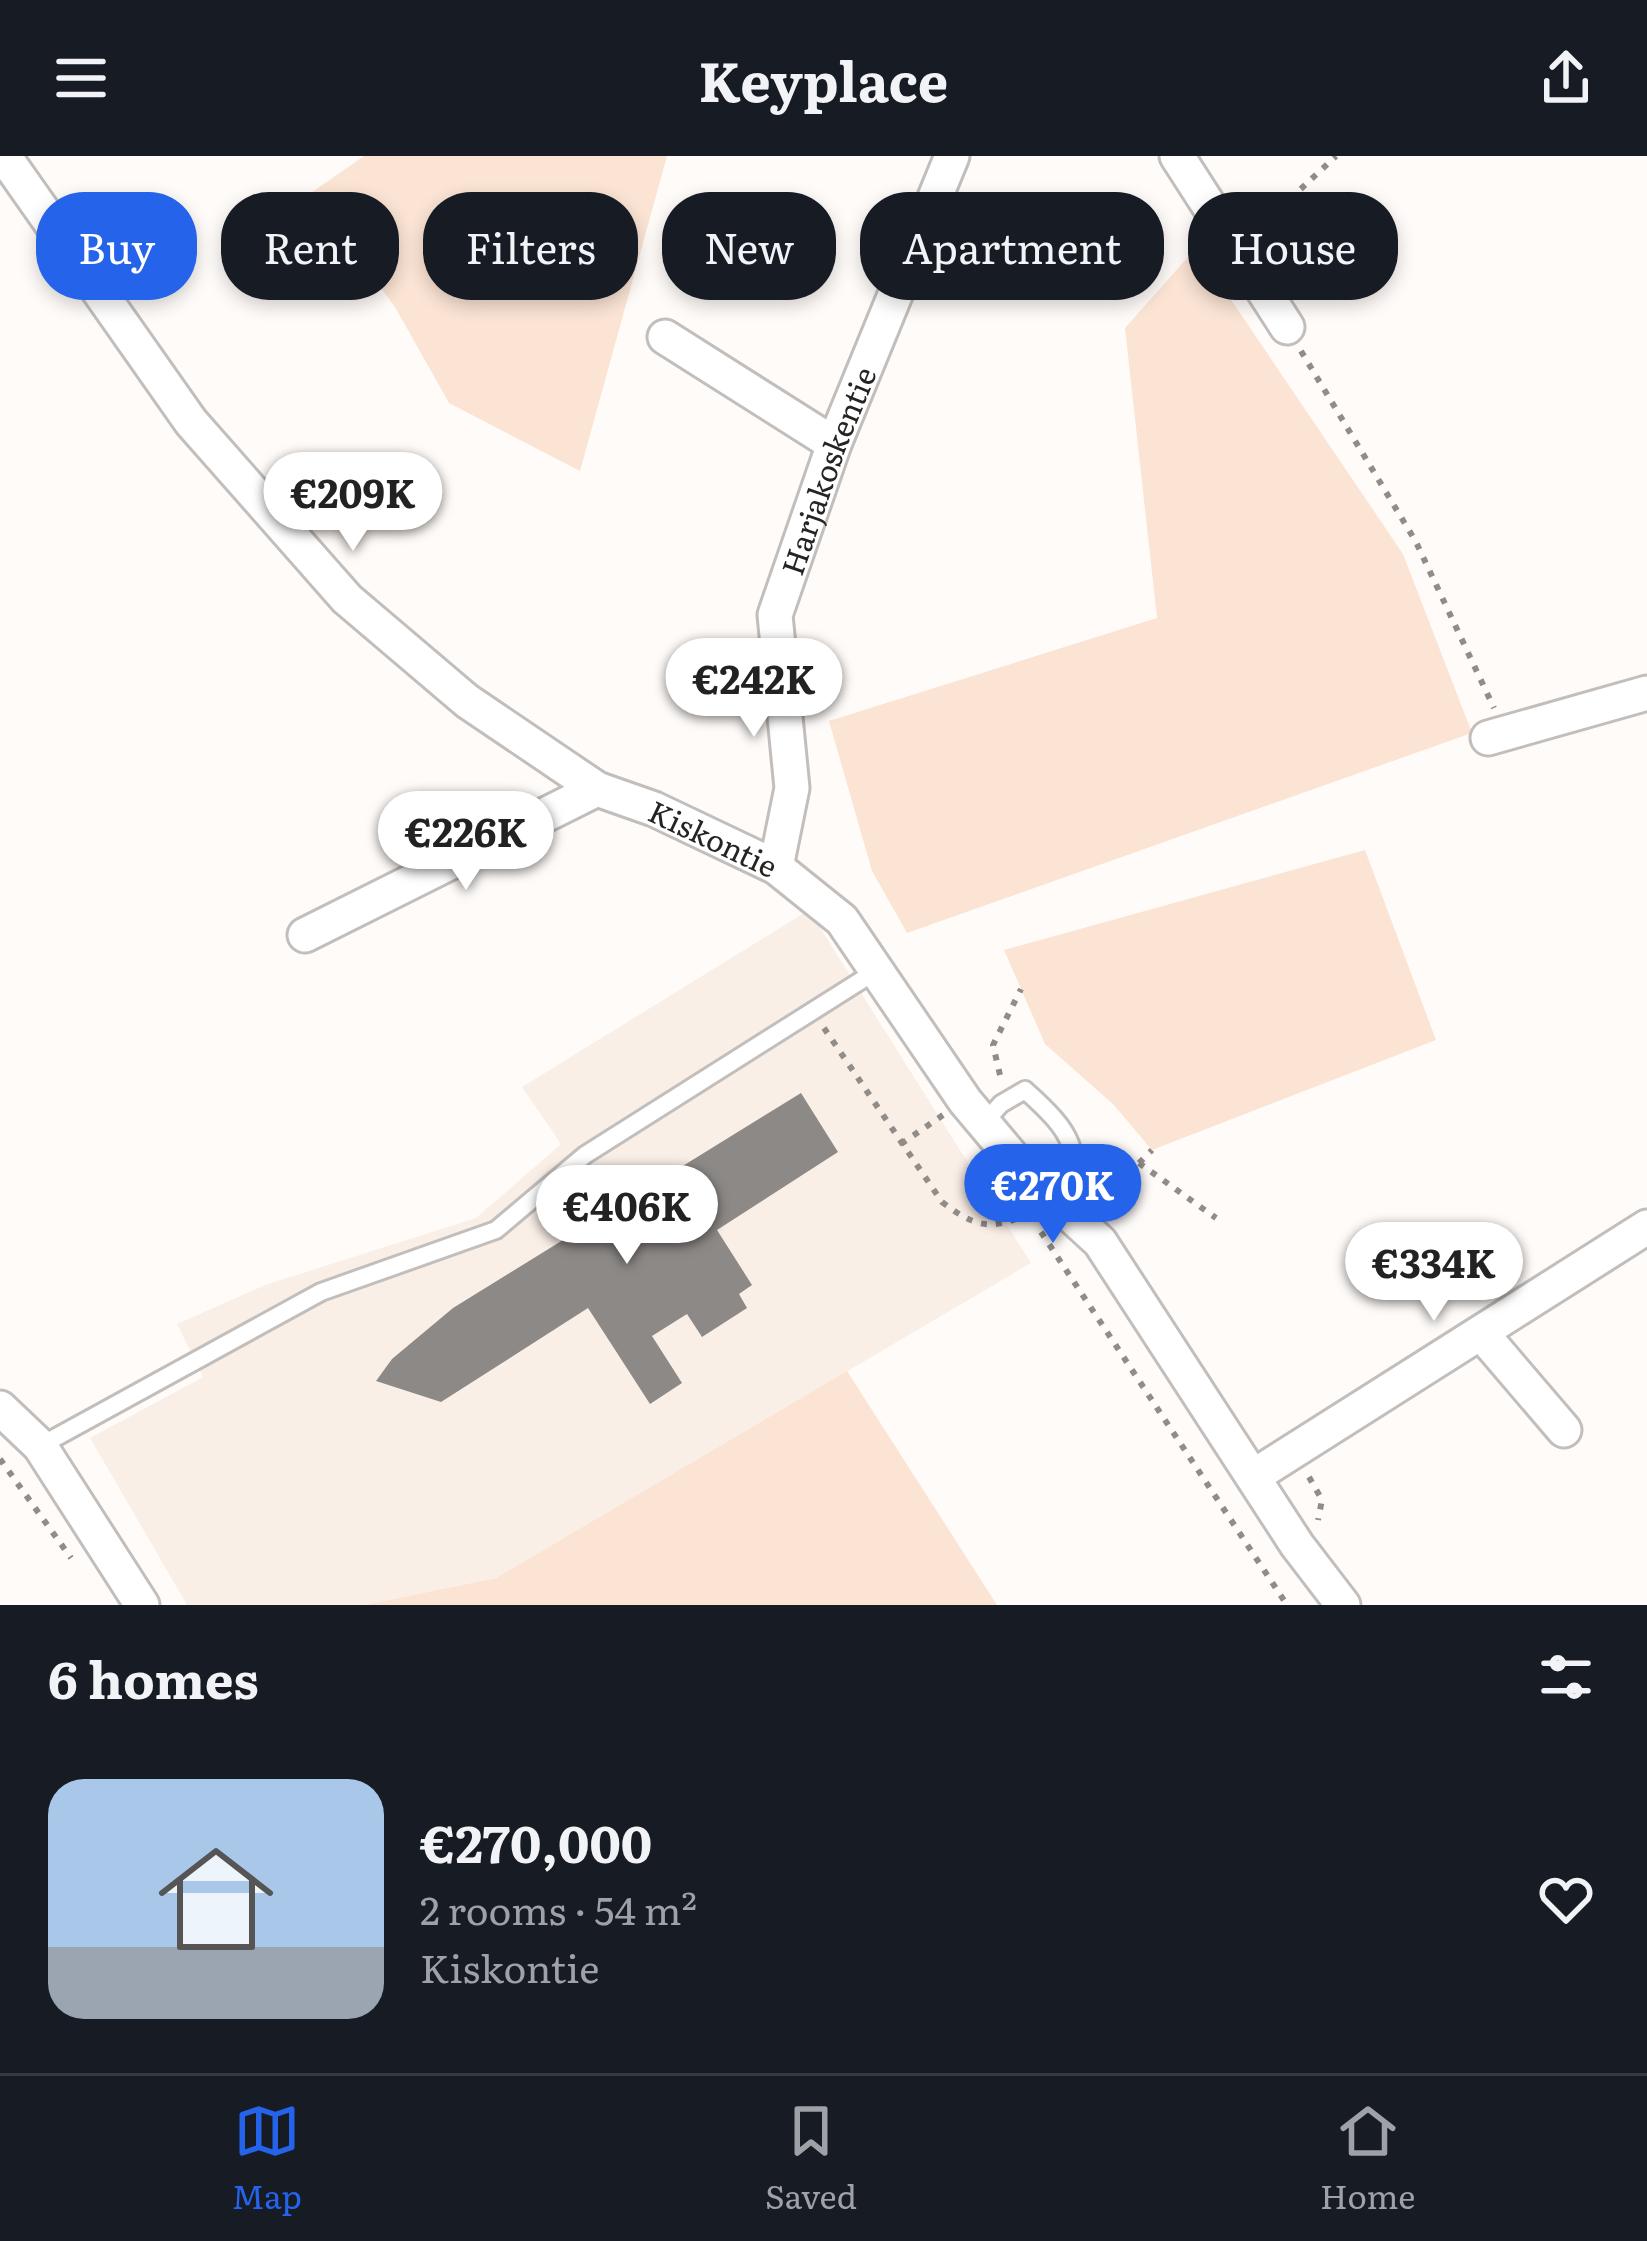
<!DOCTYPE html>
<html lang="en">
<head>
<meta charset="utf-8">
<style>
  body { margin:0; font-family:Literata,serif; background:#20242c; color:#f1f3f6; height:100vh; display:flex; flex-direction:column; font-size:45px; white-space:nowrap }
  * { box-sizing:border-box; margin:0 }
  p { font-size:39px; color:#9ea1a6 }
  .icon { flex:none; width:66px; height:66px; fill:none; stroke:currentColor; stroke-width:2; stroke-linecap:round; stroke-linejoin:round }
  .map { position:relative; height:1449px; overflow:hidden }
  .panel { display:flex; flex-direction:column; background:#171b24; flex:1 }
  .panel>* { flex:none }
  .top-card { position:absolute; left:36px; top:36px; width:1575px; height:108px; display:flex; gap:24px }
  .price { position:absolute; translate:-50% -102px; padding:0 27px; border-radius:42px; background:#fff; color:#222; font-size:39px; line-height:78px; filter:drop-shadow(0 3px 6px #0008) }
  .price::after { content:''; position:absolute; left:50%; top:72px; width:36px; height:27px; margin-left:-18px; background:inherit; clip-path:polygon(0 0,100% 0,50% 100%) }
  .price.active { background:#2563eb; color:#fff }
  ul { padding:0; list-style:none }
  li { display:flex; align-items:center; gap:36px; height:300px; padding:0 48px }
  li span { display:grid; place-items:center; flex:none; width:336px; height:240px; border-radius:36px; color:#555 }
  li>.icon { margin-inline-start:auto }
  span .icon { width:144px; height:144px; fill:#fffc; stroke-width:1 }
  li b { font-size:51px }
  h2 { display:flex; justify-content:space-between; align-items:center; height:144px; padding:0 48px; font-size:51px }
  .tag { padding:0 42px; border-radius:48px; background:#171b24; box-shadow:0 6px 18px #0003; font-size:42px; line-height:108px }
  .tag.active { background:#2563eb; color:#fff }
  header { display:flex; justify-content:space-between; align-items:center; height:156px; padding:0 48px; background:#171b24; font-size:54px; font-weight:700 }
  .tab-bar { display:flex; justify-content:space-around; align-items:center; height:168px; border-top:3px solid #363941; background:#171b24; font-size:33px; color:#9ea1a6 }
  .tab-bar a { display:grid; justify-items:center; gap:6px }
  .tab-bar .active { color:#2563eb }
  .map>svg:first-child { display:block }
</style>
</head>
<body>
<header><svg class="icon" aria-label="menu" viewBox="0 0 24 24"><path d="M4 6h16M4 12h16M4 18h16"/></svg>Keyplace<svg class="icon" aria-label="share" viewBox="0 0 24 24"><path d="M12 15V3M7 8l5-5 5 5M5 13v7h14v-7"/></svg></header>
<div class="map">
<svg width="1647" height="1449" viewBox="0 0 1647 1449">
  <rect width="100%" height="100%" fill="#fffbf8"/>
  <path fill="#faefe7" d="M809 754 1031 1107 496 1422 364 1449H187L90 1282 203 1221 177 1168 265 1129 476 1062 561 988 522 931Z"/>
  <g fill="#fbe4d4">
    <path d="M364 0H667L580 315 449 247 395 151 311 37Z"/>
    <path d="M1196 92 1403 398 1472 577 907 777 872 715 829 565 1157 462 1125 172Z"/>
    <path d="M1365 694 1436 884 1152 994 1113 948 1045 888 1004 794Z"/>
    <path d="M847 1215 997 1449H364L496 1422Z"/>
  </g>
  <path fill="#8d8987" d="M801 937 838 996 717 1074 752 1129 739 1138 747 1152 702 1181 687 1158 652 1180 682 1227 650 1248 588 1152 441 1246 376 1225 392 1203 453 1152Z"/>
  <g fill="none" stroke-linecap="round" stroke-linejoin="round">
    <defs>
      <g id="lane">
        <path d="M984 967 1001 948 1025 934C1074 978 1082 993 1068 1056"/>
        <path d="M40 1290 321 1136 496 1074 585 999 876 815"/>
      </g>
      <g id="street">
        <path id="s1" d="M4 0 191 266 347 443 467 545 597 633 654 653 776 711 842 764 965 945 1028 1020 1100 1086 1297 1389 1343 1449"/>
        <path d="M1177 0 1287 171"/>
        <path d="M665 181 834 288"/>
        <path d="M1488 582 1647 537"/>
        <path id="s2" d="M776 711 792 632 775 459 834 288 952 0"/>
        <path d="M305 779 597 633"/>
        <path d="M1482 1178 1564 1274"/>
        <path d="M0 1252 40 1290 142 1449"/>
        <path d="M1254 1320 1647 1071"/>
      </g>
    </defs>
    <use href="#lane" stroke="#c2bebb" stroke-width="22"/>
    <use href="#street" stroke="#c2bebb" stroke-width="39"/>
    <g stroke="#8f8c8a" stroke-width="6" stroke-dasharray="6 9" stroke-linecap="butt">
      <path d="M1257 74 1336 0"/>
      <path d="M1301 195 1416 386 1494 552"/>
      <path d="M824 872 942 1046C974 1070 988 1075 1026 1059"/>
      <path d="M1000 919 993 889 1021 833"/>
      <path d="M901 988 943 959"/>
      <path d="M1139 1007 1152 994"/>
      <path d="M1094 1008 1139 1007 1216 1062"/>
      <path d="M1041 1076 1287 1449"/>
      <path d="M0 1303 71 1402"/>
      <path d="M1309 1321 1322 1344 1318 1364"/>
    </g>
    <use href="#lane" stroke="#fff" stroke-width="16"/>
    <use href="#street" stroke="#fff" stroke-width="33"/>
  </g>
  <g text-anchor="middle" dominant-baseline="central" stroke-width="10" stroke-linejoin="round" paint-order="stroke">
    <g font-size="30" fill="#262423" stroke="#fffbf8">
      <text stroke="none"><textPath href="#s2" startOffset="408">Harjakoskentie</textPath></text>
      <text stroke="none"><textPath href="#s1" startOffset="1002">Kiskontie</textPath></text>
    </g>
  </g>
</svg>
<b class="price" style="left:353px;top:398px">€209K</b>
<b class="price" style="left:754px;top:584px">€242K</b>
<b class="price" style="left:466px;top:737px">€226K</b>
<b class="price active" style="left:1053px;top:1090px">€270K</b>
<b class="price" style="left:627px;top:1111px">€406K</b>
<b class="price" style="left:1434px;top:1168px">€334K</b>
<div class="top-card">
<a class="tag active">Buy</a>
<a class="tag">Rent</a>
<a class="tag">Filters</a>
<a class="tag">New</a>
<a class="tag">Apartment</a>
<a class="tag">House</a>
</div>
</div>
<section class="panel">
<h2>6 homes<svg class="icon" aria-label="filters" viewBox="0 0 24 24"><path d="M4 7h16M4 17h16"/><circle cx="9" cy="7" r="2"/><circle cx="15" cy="17" r="2"/></svg></h2>
<ul>
<li><span style="background:linear-gradient(#a9c7e8 70%,#9aa5b1 0)"><svg class="icon" aria-label="home" viewBox="0 0 24 24"><path d="M3 11l9-7 9 7M6 9v11h12V9"/></svg></span><div><b>€270,000</b><p>2 rooms · 54 m²</p><p>Kiskontie</p></div><svg class="icon" aria-label="heart" viewBox="0 0 24 24"><path d="M12 20l-8-8c-3-5 5-10 8-4 3-6 11-1 8 4z"/></svg></li>
</ul>
</section>
<nav class="tab-bar">
<a class="active"><svg class="icon" aria-label="map" viewBox="0 0 24 24"><path d="M3 6l6-2 6 2 6-2v14l-6 2-6-2-6 2zM9 4v14M15 6v14"/></svg>Map</a>
<a><svg class="icon" aria-label="saved" viewBox="0 0 24 24"><path d="M7 4h10v16l-5-4-5 4z"/></svg>Saved</a>
<a><svg class="icon" aria-label="home" viewBox="0 0 24 24"><path d="M3 11l9-7 9 7M6 9v11h12V9"/></svg>Home</a>
</nav>
</body>
</html>
